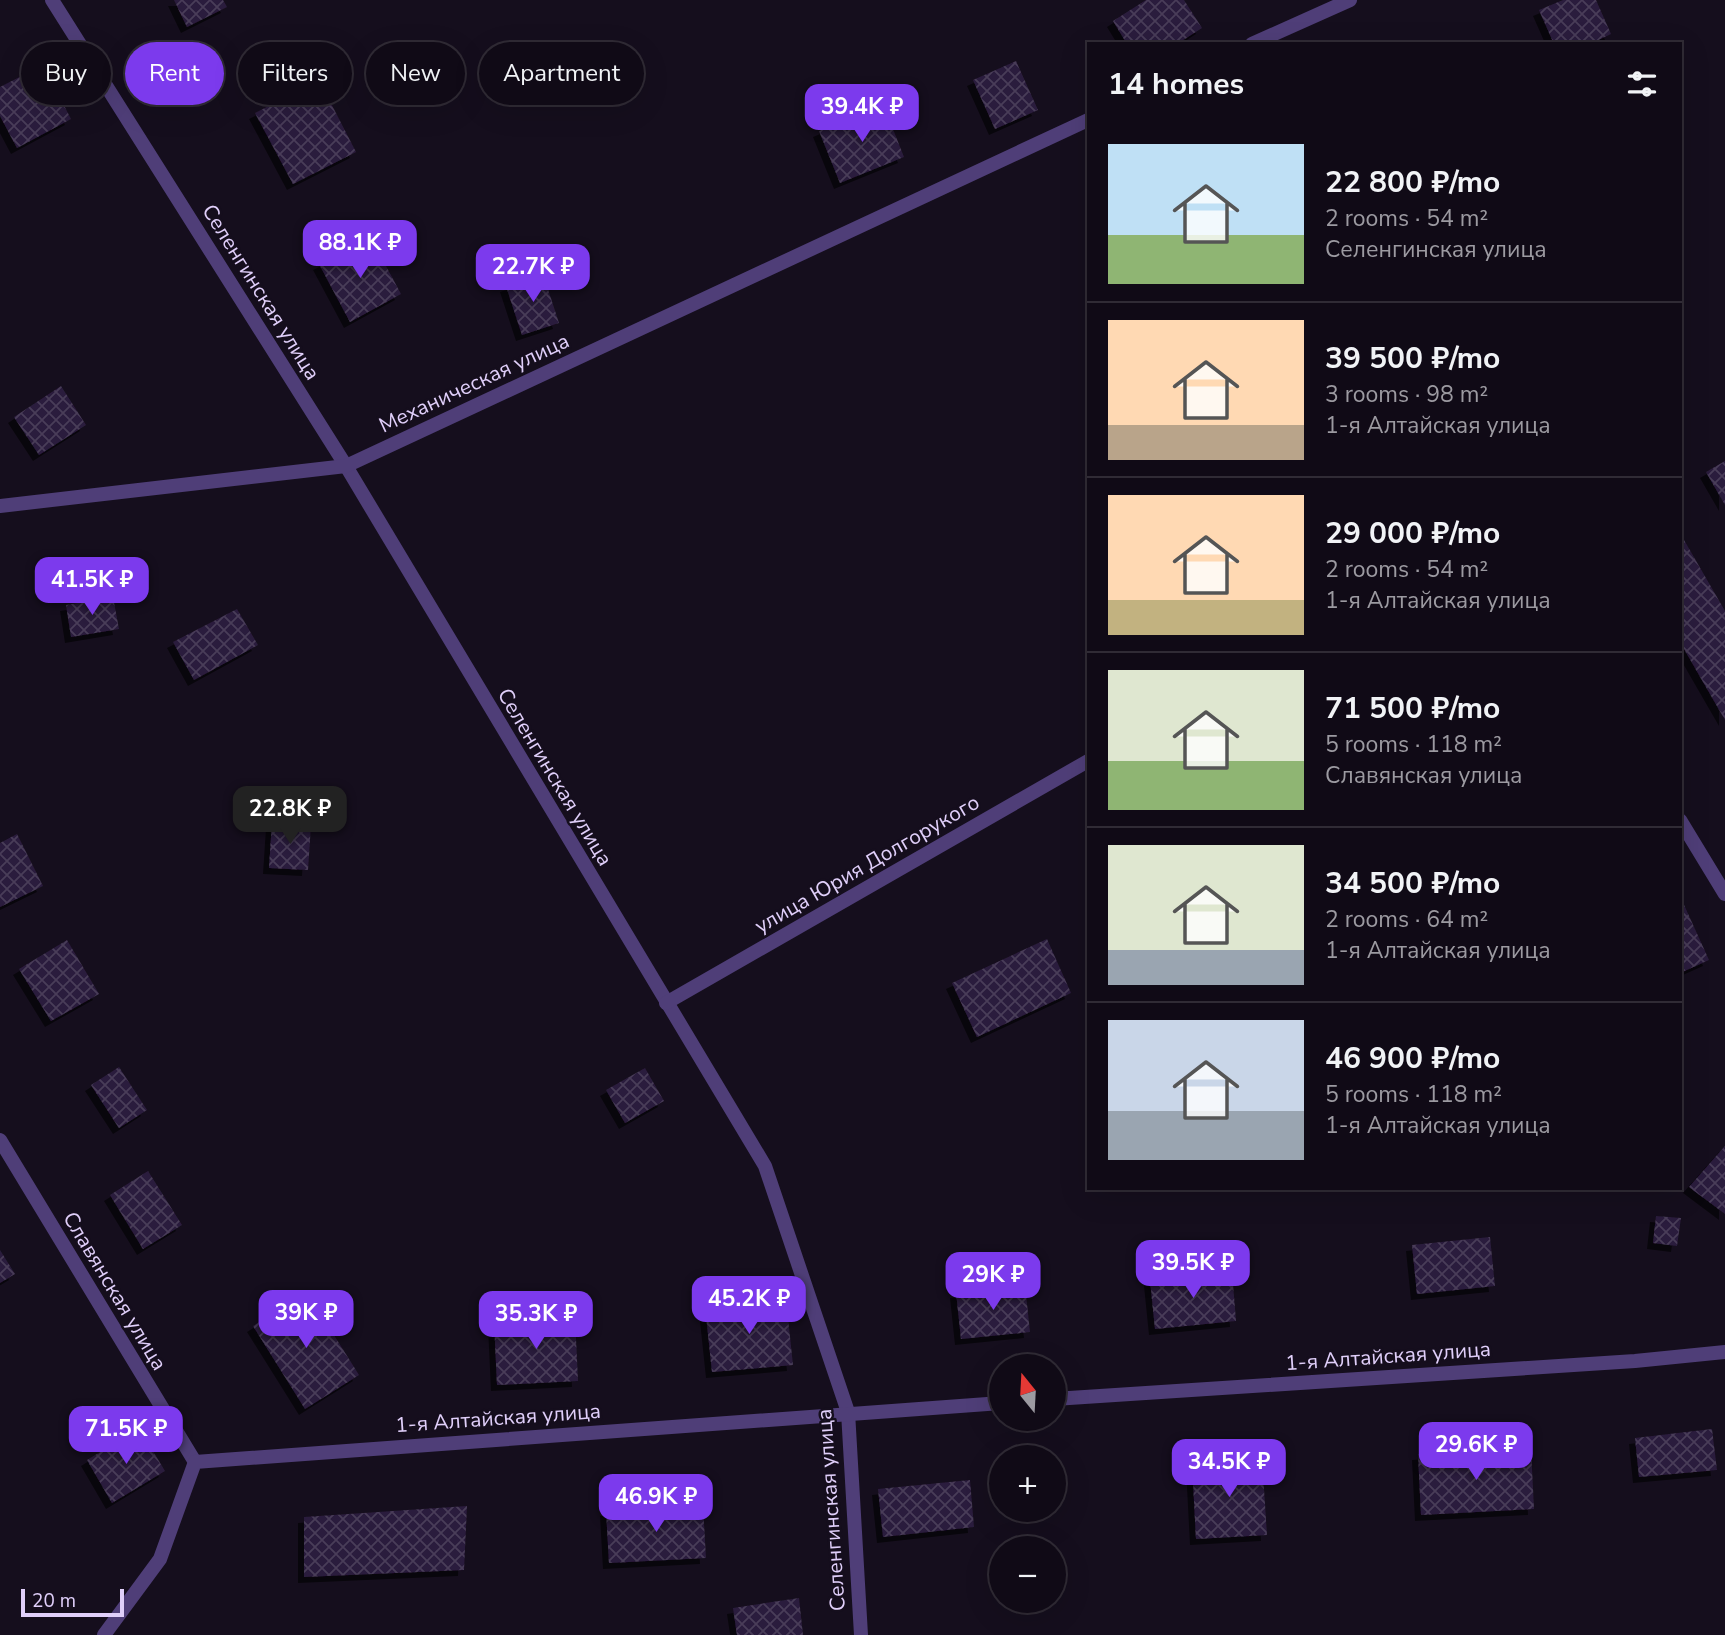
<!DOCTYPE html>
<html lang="en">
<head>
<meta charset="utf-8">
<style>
  body { margin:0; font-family:"Nunito Sans",sans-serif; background:#1e1823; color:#f1f3f6; height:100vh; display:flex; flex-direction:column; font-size:26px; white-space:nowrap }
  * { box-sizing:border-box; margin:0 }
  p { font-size:23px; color:#9c9aa1 }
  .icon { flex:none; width:38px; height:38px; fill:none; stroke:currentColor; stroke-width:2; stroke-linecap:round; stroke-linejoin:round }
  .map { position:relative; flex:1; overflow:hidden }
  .sheet { position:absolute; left:1087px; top:42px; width:595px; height:1148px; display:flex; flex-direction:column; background:#100a16; border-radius:0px; box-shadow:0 7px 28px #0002,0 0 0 2px #302b35 }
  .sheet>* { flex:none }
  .hud { position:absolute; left:21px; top:42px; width:665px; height:63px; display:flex; gap:14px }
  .needle { width:46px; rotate:342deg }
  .fabs { position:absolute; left:989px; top:1354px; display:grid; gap:14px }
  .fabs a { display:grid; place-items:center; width:77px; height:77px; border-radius:50%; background:#100a16; box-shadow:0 7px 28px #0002,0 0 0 2px #302b35; font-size:35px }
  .scale { position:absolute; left:21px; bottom:18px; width:103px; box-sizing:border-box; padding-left:7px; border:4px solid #e0cffa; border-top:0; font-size:19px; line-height:24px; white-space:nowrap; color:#e0cffa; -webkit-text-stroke:5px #150e1d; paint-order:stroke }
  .price { position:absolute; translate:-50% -60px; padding:0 16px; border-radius:14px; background:#7c3aed; color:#fff; font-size:23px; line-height:46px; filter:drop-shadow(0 2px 4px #0008) }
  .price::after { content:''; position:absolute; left:50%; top:42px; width:21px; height:16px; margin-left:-10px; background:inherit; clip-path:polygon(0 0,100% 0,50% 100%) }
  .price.current { background:#222; color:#fff }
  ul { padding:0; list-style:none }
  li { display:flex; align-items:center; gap:21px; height:175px; padding:0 21px }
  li+li { border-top:2px solid #302b35 }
  li span { display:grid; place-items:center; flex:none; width:196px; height:140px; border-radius:0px; color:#555 }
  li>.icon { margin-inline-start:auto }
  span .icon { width:84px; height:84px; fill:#fffc; stroke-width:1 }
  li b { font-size:30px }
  h2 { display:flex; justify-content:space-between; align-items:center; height:84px; padding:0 21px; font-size:30px }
  .tag { padding:0 24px; border-radius:32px; background:#100a16; box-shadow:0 7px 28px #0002,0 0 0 2px #302b35; font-size:24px; line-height:63px }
  .tag.current { background:#7c3aed; color:#fff }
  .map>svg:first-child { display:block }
</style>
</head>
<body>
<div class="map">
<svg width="1725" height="1635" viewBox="0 0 1725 1635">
  <defs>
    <pattern id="building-cross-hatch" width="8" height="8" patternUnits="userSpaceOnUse" patternTransform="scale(1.75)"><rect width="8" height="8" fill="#2b1c3c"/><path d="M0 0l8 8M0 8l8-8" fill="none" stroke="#493c59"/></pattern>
    <filter id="shadow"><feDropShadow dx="-6" dy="6" stdDeviation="0" flood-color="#0009"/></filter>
  </defs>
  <rect width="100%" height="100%" fill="#150e1d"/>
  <g fill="url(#building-cross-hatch)" filter="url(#shadow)">
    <path d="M174 0H223L227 7 187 27Z"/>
    <path d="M1146 0H1184L1202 28 1177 44H1127L1113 21Z"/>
    <path d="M1563 0H1596L1611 34 1590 44H1554L1539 10Z"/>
    <path d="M1016 61 1038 110 995 129 973 80Z"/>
    <path d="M43 65 71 119 17 148 0 116V87Z"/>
    <path d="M319 80 356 152 293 184 255 113Z"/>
    <path d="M883 104 904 157 840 183 819 131Z"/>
    <path d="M371 238 401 294 350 322 319 264Z"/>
    <path d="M543 274 559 323 522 335 506 286Z"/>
    <path d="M61 386 86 425 39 455 14 417Z"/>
    <path d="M1725 461V505L1706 472Z"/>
    <path d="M1680 533 1725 611V720L1680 642Z"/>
    <path d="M113 597 119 629 71 637 66 605Z"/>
    <path d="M237 609 258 645 194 680 173 642Z"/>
    <path d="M272 822 311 825 308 870 269 868Z"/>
    <path d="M17 834 43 886 0 907V843Z"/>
    <path d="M1680 896 1709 960 1680 973Z"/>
    <path d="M1047 939 1071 993 977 1037 952 983Z"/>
    <path d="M67 940 99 994 51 1021 19 969Z"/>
    <path d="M119 1067 147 1110 119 1128 91 1085Z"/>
    <path d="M645 1068 664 1101 625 1123 606 1090Z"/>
    <path d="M1725 1146V1214L1689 1187Z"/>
    <path d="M148 1171 182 1225 143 1249 110 1195Z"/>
    <path d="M1656 1216 1681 1218 1677 1246 1653 1243Z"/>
    <path d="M1490 1237 1495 1286 1417 1294 1412 1245Z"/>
    <path d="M0 1250 15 1274 0 1283Z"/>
    <path d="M1232 1271 1236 1321 1155 1329 1150 1280Z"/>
    <path d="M1025 1285 1030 1332 961 1339 956 1292Z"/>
    <path d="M307 1292 359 1375 305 1409 253 1326Z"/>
    <path d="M786 1299 793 1365 712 1372 705 1306Z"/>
    <path d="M575 1317 578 1381 497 1385 494 1321Z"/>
    <path d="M139 1428 165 1471 112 1503 87 1460Z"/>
    <path d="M1712 1429 1717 1470 1639 1477 1635 1438Z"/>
    <path d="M1531 1448 1534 1509 1421 1515 1418 1454Z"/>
    <path d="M1262 1458 1267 1535 1196 1539 1192 1462Z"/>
    <path d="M970 1480 974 1527 883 1537 878 1489Z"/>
    <path d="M703 1505 706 1558 609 1563 606 1510Z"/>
    <path d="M467 1506 464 1570 304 1577V1517Z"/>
    <path d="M799 1598 803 1635H737L733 1608Z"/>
  </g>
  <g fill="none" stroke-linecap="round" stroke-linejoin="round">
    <g stroke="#4f3e78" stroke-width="14">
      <path d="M52 0 346 466 765 1166 848 1412 861 1635"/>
      <path d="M1252 44 1350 0"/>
      <path d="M0 506 346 466 1088 120"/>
      <path d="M1680 820 1725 894"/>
      <path d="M666 1003 1088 761"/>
      <path d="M0 1140 195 1462"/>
      <path d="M1054 1399 1635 1361 1725 1352"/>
      <path d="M104 1635 160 1559 195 1462 1001 1403"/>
    </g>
  </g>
  <g text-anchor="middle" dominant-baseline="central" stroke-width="5" stroke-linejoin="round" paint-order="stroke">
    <g font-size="21" fill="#e0cffa" stroke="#150e1d">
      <text transform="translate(261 292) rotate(58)">Селенгинская улица</text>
      <text transform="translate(474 383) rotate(-25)">Механическая улица</text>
      <text transform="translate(555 777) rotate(59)">Селенгинская улица</text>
      <text transform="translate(867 864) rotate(-30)">улица Юрия Долгорукого</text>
      <text transform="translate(115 1291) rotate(59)">Славянская улица</text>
      <text transform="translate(1388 1356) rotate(-4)">1-я Алтайская улица</text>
      <text transform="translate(498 1418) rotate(-4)">1-я Алтайская улица</text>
      <text transform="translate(831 1510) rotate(-94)">Селенгинская улица</text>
    </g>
  </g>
</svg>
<div class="fabs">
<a><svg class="needle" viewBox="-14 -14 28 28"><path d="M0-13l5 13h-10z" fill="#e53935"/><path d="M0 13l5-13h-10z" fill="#9c9aa1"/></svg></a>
<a>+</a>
<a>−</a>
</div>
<div class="scale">20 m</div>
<b class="price" style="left:862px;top:144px">39.4K ₽</b>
<b class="price" style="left:360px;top:280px">88.1K ₽</b>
<b class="price" style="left:533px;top:304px">22.7K ₽</b>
<b class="price" style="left:92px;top:617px">41.5K ₽</b>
<b class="price current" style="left:290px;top:846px">22.8K ₽</b>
<b class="price" style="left:1193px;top:1300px">39.5K ₽</b>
<b class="price" style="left:993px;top:1312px">29K ₽</b>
<b class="price" style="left:749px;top:1336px">45.2K ₽</b>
<b class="price" style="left:306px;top:1350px">39K ₽</b>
<b class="price" style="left:536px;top:1351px">35.3K ₽</b>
<b class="price" style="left:126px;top:1466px">71.5K ₽</b>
<b class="price" style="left:1476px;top:1482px">29.6K ₽</b>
<b class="price" style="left:1229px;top:1499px">34.5K ₽</b>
<b class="price" style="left:656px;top:1534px">46.9K ₽</b>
<div class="hud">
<a class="tag">Buy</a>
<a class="tag current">Rent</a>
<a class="tag">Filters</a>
<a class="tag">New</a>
<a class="tag">Apartment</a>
</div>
<section class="sheet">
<h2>14 homes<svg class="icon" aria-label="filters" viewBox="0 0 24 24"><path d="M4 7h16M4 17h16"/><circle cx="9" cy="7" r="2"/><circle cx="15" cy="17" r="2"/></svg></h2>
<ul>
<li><span style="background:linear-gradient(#bfe0f5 65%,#8fb573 0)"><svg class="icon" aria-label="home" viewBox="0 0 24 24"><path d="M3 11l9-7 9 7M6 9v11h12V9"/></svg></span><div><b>22 800 ₽/mo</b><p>2 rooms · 54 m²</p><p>Селенгинская улица</p></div></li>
<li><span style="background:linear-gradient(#ffd9b3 75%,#b9a48a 0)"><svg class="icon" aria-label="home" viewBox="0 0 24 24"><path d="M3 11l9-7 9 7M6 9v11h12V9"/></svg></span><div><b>39 500 ₽/mo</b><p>3 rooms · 98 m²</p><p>1-я Алтайская улица</p></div></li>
<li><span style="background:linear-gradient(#ffd9b3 75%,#c2b280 0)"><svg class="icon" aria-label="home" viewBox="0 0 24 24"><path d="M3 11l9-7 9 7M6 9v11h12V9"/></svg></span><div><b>29 000 ₽/mo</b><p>2 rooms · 54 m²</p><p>1-я Алтайская улица</p></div></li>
<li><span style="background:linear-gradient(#dfe7d0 65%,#8fb573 0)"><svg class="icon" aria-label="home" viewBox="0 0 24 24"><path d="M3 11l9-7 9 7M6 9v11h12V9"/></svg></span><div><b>71 500 ₽/mo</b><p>5 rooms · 118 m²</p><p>Славянская улица</p></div></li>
<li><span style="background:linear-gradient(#dfe7d0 75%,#9aa5b1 0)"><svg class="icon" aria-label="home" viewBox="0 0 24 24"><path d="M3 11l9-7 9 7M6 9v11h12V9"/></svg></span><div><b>34 500 ₽/mo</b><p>2 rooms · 64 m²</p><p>1-я Алтайская улица</p></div></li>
<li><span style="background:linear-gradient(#c9d6e8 65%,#9aa5b1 0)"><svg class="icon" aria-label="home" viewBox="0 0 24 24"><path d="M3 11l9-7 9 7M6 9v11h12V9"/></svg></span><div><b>46 900 ₽/mo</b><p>5 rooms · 118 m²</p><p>1-я Алтайская улица</p></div></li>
</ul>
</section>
</div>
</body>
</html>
